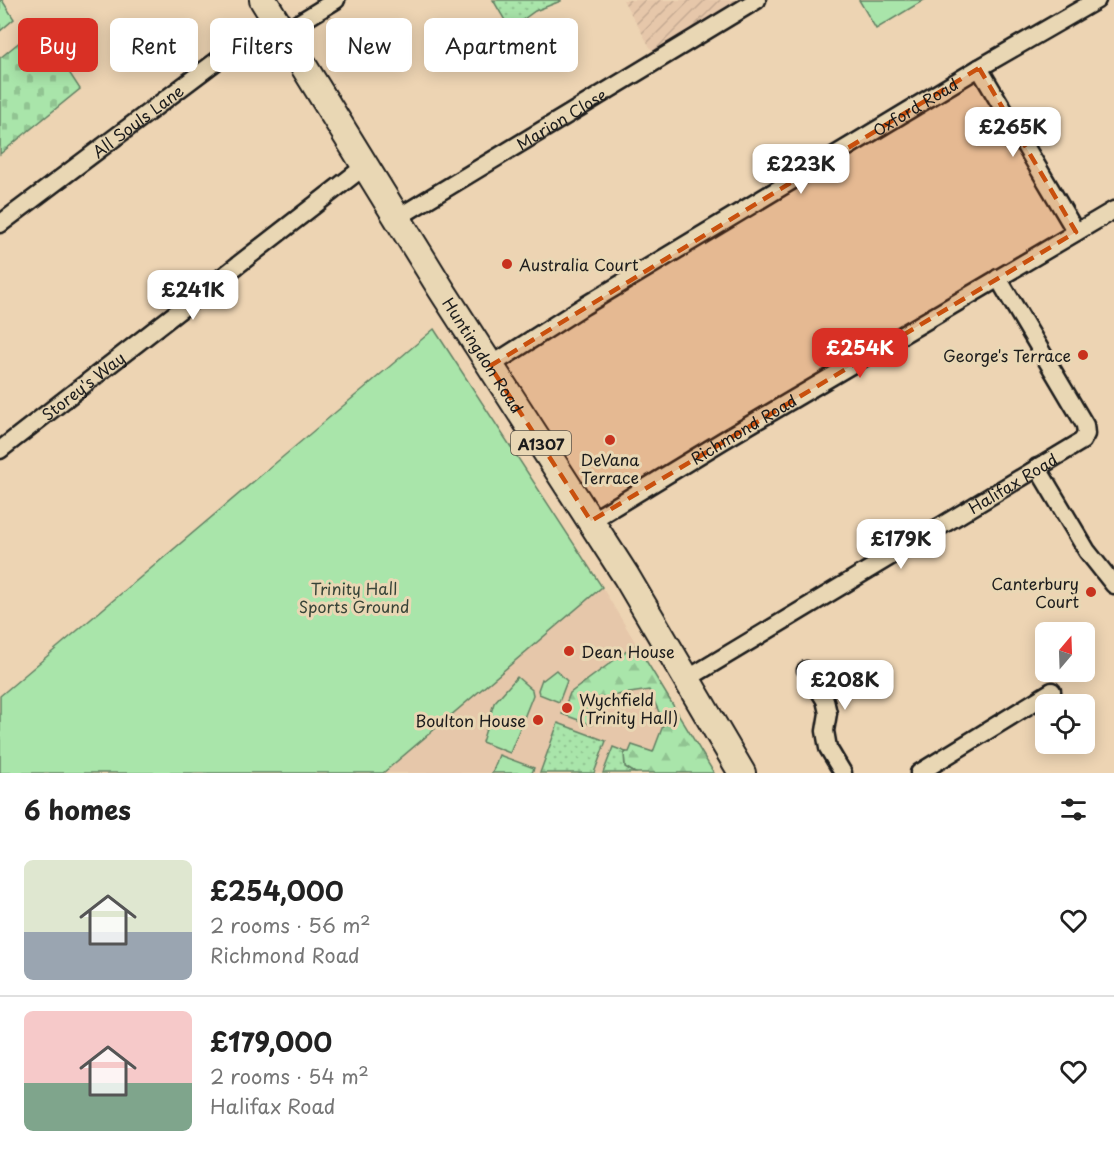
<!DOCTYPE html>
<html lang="en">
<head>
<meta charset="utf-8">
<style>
  body { margin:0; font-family:"Playpen Sans",sans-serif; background:#f2f2f2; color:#222; height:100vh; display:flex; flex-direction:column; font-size:22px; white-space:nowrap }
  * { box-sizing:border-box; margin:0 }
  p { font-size:20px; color:#767676 }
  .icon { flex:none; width:33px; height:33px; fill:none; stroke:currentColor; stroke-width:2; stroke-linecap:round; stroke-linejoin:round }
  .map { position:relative; height:773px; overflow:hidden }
  .sheet { display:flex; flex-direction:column; background:#fff; flex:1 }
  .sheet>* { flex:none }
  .hud { position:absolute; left:18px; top:18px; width:600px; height:54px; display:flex; gap:12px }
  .needle { width:39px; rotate:19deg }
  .tools { position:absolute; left:1035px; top:622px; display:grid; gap:12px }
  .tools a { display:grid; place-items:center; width:60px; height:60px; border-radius:9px; background:#fff; box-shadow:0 3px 15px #0003; font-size:30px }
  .price { position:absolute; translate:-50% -51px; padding:0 14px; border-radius:12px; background:#fff; color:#222; font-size:20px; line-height:39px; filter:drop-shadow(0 2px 3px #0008) }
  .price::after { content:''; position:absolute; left:50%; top:36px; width:18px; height:14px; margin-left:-9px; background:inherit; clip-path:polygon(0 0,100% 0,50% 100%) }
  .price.on { background:#d93025; color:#fff }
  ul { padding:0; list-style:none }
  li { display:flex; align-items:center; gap:18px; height:150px; padding:0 24px }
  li+li { border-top:2px solid #e0e0e0 }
  li span { display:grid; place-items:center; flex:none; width:168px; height:120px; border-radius:9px; color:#555 }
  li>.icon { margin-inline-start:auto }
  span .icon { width:72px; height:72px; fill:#fffc; stroke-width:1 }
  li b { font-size:26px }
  h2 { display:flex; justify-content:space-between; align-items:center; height:72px; padding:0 24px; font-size:26px }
  .tag { padding:0 21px; border-radius:9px; background:#fff; box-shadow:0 3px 15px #0003; font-size:21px; line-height:54px }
  .tag.on { background:#d93025; color:#fff }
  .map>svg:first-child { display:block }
</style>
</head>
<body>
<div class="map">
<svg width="1114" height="773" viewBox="0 0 1114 773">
  <defs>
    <pattern id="industrial-furrows" width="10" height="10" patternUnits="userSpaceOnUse" patternTransform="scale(1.5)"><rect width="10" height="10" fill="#e6c7aa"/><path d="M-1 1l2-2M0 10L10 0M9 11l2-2" fill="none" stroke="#c5aa92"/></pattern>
    <pattern id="forest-firs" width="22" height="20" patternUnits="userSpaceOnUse" patternTransform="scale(1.5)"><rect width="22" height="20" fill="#a9e5aa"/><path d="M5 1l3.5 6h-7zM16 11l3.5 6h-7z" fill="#91c492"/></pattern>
    <pattern id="cemetery-stones" width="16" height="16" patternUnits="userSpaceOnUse" patternTransform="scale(1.5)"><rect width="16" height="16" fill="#a9e5aa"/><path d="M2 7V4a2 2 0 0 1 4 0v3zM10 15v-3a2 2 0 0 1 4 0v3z" fill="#91c492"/></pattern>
    <pattern id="garden-dots" width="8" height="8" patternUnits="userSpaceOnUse" patternTransform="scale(1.5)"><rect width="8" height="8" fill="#a9e5aa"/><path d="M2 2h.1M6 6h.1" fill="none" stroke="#91c492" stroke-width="1.8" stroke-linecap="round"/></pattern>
  </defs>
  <rect width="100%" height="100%" fill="#edd4b3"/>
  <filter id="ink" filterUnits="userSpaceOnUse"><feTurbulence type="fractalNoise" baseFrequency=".0167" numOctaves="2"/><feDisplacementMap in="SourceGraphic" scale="12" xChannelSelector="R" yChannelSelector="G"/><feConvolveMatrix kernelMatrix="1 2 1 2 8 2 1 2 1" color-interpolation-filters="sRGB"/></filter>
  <g filter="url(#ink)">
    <path fill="#e6c7aa" d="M602 587 714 773H384Z"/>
    <path fill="url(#industrial-furrows)" d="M623 0H745L654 54Z"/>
    <g fill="#a9e5aa" stroke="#628063" stroke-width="1.5">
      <path d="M0 0H2L14 19 0 31Z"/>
      <path d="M859 0H924L876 29Z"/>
      <path d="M434 329 602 587 383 773H0V696Z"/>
      <path d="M556 670 567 681 559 702 539 694 538 690 542 679 543 680Z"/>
      <path d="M517 677 532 690 533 695 510 753 482 742 494 703Z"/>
      <path d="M499 755 534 768 532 773H492Z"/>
    </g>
    <path fill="url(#forest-firs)" stroke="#628063" stroke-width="1.5" d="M636 644 714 773H635L625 767 624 754 626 752H629L632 745 653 752 664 723 649 690 617 695 600 702 592 725 562 714 570 693Z"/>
    <path fill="url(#cemetery-stones)" stroke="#628063" stroke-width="1.5" d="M39 26 80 89 0 154V58Z"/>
    <g fill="url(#garden-dots)" stroke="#628063" stroke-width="1.5">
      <path d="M493 0H561V1L535 11 510 29Z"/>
      <path d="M558 723 606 741 594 773H540Z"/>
      <path d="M613 747 626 752 624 754 625 767 635 773H603Z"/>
    </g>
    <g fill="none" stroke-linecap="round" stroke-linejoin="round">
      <defs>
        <g id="street">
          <path d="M284 32 336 0"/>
          <path d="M979 68 1076 232"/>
          <path id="s1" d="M397 218 757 0"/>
          <path id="s2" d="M0 224 275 17"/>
          <path id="s3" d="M490 366 584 306 979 68 1097 0"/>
          <path id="s4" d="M0 450 365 166"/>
          <path d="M1037 467 1087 551 1114 585"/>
          <path id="s5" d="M591 521 724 440 1114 210"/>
          <path d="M806 670 825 700 828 713 825 731 828 748 843 773"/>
          <path id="s6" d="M687 679 1082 441 1086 434 1085 425 998 278"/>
          <path d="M919 773 1052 691"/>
        </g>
        <g id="primary">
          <path id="s7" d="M263 0 441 289 626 576 742 773"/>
        </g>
      </defs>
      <use href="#street" stroke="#1c1c1c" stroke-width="21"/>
      <use href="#primary" stroke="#1c1c1c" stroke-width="30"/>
      <use href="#street" stroke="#e9d7b4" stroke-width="16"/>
      <use href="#primary" stroke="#e9d7b4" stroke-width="26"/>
    </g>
  </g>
  <path fill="#c9500e" fill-opacity="0.2" stroke="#c9500e" stroke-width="4.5" stroke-dasharray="12 8" stroke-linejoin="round" d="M979 68 1076 232 591 521 490 366Z"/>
  <g fill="#c8321e" stroke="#e9d7b4" stroke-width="2">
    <circle cx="507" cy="264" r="6"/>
    <circle cx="1083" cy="355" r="6"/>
    <circle cx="610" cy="440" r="6"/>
    <circle cx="1091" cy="592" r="6"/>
    <circle cx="569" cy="651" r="6"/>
    <circle cx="567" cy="708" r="6"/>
    <circle cx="538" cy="720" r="6"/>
  </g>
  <g text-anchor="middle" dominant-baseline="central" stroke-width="6" stroke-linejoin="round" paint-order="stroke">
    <rect fill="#e9d7b4" stroke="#5a544a" stroke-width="1.5" x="511" y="431" width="60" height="24" rx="4.5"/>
    <g font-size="15" font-weight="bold" fill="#1c1c1c">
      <text x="541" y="443">A1307</text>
    </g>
    <g font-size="16" fill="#1c1c1c" stroke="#e9d7b4">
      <text stroke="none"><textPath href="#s3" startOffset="498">Oxford Road</textPath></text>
      <text stroke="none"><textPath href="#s1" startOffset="192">Marion Close</textPath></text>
      <text stroke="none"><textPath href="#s2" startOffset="172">All Souls Lane</textPath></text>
      <text stroke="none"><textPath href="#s7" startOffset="418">Huntingdon Road</textPath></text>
      <text stroke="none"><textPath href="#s4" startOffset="105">Storey's Way</textPath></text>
      <text stroke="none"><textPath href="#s5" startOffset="178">Richmond Road</textPath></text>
      <text stroke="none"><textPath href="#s6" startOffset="380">Halifax Road</textPath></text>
    </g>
    <g font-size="16" fill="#1c1c1c" stroke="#e9d7b4" text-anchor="start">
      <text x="519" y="264">Australia Court</text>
      <text x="1071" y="355" text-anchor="end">George's Terrace</text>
      <text x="610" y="459" text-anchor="middle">DeVana<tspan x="610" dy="18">Terrace</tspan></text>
      <text x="1079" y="583" text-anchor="end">Canterbury<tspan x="1079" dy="18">Court</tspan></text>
      <text x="581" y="651">Dean House</text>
      <text x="579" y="699">Wychfield<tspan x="579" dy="18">(Trinity Hall)</tspan></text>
      <text x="526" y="720" text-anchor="end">Boulton House</text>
    </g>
    <g font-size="16" fill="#384438" stroke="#e9d7b4">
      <text x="354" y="588">Trinity Hall<tspan x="354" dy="18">Sports Ground</tspan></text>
    </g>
  </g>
</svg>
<div class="tools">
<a><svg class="needle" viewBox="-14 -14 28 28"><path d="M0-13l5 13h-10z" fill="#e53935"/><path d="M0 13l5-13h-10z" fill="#767676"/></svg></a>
<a><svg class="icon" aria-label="locate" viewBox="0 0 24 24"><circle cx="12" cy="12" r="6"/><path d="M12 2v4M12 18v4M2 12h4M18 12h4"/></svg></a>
</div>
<b class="price" style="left:1013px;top:158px">£265K</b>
<b class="price" style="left:801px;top:195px">£223K</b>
<b class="price" style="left:193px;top:321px">£241K</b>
<b class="price on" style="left:860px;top:379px">£254K</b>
<b class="price" style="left:901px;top:570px">£179K</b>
<b class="price" style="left:845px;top:711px">£208K</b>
<div class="hud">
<a class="tag on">Buy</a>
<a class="tag">Rent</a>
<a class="tag">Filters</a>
<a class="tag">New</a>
<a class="tag">Apartment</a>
</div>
</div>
<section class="sheet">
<h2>6 homes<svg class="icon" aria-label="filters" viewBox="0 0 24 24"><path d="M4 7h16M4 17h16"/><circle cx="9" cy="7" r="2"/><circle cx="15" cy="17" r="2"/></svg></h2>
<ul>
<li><span style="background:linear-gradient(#dfe7d0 60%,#9aa5b1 0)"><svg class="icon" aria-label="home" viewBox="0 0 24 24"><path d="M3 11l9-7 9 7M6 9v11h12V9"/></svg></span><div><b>£254,000</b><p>2 rooms · 56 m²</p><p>Richmond Road</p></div><svg class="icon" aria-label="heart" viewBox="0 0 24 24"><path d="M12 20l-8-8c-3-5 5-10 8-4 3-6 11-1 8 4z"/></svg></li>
<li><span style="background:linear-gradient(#f6c9c9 60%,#7fa58c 0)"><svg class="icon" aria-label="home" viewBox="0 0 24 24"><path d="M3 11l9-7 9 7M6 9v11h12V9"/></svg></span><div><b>£179,000</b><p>2 rooms · 54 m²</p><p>Halifax Road</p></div><svg class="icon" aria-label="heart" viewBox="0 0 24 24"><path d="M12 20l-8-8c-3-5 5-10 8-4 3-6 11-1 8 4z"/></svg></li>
</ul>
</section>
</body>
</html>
